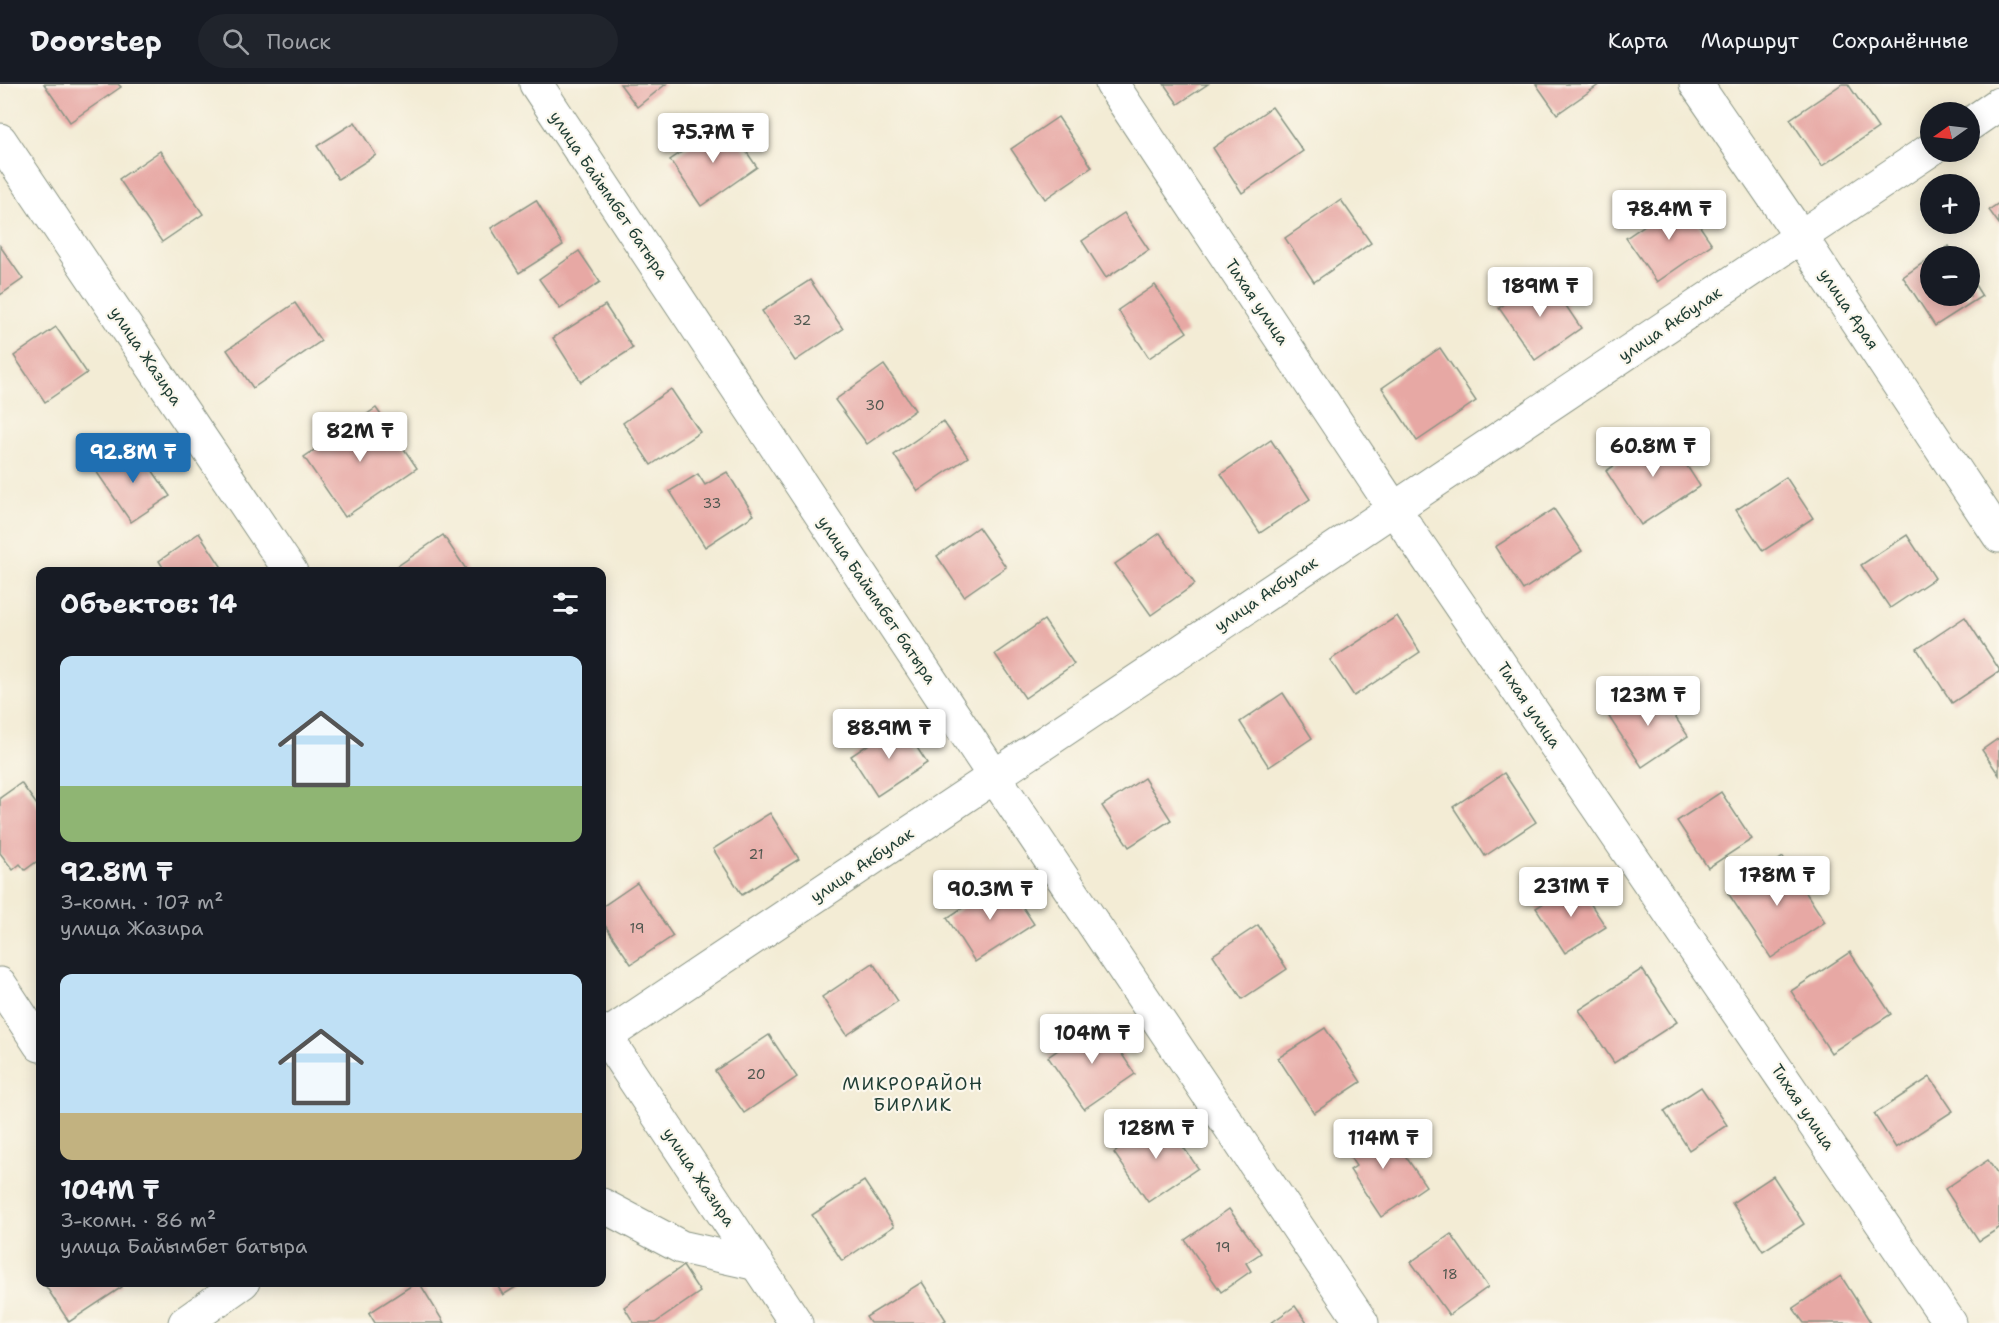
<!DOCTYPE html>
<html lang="ru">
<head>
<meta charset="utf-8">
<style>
  body { margin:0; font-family:"Shantell Sans",sans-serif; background:#20242c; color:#f1f3f6; height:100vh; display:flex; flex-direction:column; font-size:22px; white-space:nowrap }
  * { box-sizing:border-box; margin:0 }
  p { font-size:20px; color:#9ea1a6 }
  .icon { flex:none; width:33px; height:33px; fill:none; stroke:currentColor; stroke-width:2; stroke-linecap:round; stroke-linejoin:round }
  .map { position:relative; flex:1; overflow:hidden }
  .details { position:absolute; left:36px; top:483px; width:570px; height:720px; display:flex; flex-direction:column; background:#171b24; border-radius:12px; box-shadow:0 3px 15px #0003 }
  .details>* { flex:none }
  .needle { width:39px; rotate:256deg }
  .controls { position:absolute; left:1920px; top:18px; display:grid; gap:12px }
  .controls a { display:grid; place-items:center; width:60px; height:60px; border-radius:50%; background:#171b24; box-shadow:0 3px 15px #0003; font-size:30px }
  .price { position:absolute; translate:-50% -51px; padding:0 14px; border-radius:6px; background:#fff; color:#222; font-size:20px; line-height:39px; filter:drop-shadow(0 2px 3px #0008) }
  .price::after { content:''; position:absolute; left:50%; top:36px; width:18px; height:14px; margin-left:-9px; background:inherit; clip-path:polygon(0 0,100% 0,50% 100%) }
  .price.on { background:#1f6fb2; color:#fff }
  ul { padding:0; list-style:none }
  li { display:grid; align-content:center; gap:12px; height:318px; padding:0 24px }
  li span { display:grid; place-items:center; height:186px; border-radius:12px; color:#555 }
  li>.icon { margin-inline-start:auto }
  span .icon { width:108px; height:108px; fill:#fffc; stroke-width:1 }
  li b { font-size:26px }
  h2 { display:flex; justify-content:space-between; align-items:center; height:72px; padding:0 24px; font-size:26px }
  header { display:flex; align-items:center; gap:36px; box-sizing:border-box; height:84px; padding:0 30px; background:#171b24; border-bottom:2px solid #363941 }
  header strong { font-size:28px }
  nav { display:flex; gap:33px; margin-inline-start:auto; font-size:21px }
  .search { width:420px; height:54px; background:#20242c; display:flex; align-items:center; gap:15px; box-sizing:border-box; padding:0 21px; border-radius:33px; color:#9ea1a6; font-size:22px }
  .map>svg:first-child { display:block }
</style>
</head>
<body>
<header>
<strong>Doorstep</strong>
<div class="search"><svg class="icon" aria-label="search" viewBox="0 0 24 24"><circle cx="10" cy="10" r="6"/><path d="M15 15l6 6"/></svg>Поиск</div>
<nav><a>Карта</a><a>Маршрут</a><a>Сохранённые</a></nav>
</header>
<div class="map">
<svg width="1999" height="1239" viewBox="0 0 1999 1239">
  <rect width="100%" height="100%" fill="#fbf7ec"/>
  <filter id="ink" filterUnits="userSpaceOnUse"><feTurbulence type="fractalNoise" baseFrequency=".0167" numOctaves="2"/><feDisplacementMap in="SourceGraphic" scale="12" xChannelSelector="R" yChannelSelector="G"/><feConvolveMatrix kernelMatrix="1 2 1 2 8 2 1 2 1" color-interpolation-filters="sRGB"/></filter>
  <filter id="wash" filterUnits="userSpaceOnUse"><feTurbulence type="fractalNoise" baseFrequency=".008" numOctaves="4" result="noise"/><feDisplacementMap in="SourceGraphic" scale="24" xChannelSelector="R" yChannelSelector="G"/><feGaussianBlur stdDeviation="1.35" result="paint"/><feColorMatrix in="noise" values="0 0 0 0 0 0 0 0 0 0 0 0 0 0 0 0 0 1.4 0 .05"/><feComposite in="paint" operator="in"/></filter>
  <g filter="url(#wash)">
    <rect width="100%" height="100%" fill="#f3ecd5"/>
    <g id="blocks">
      <g fill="#e7a8a4">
        <path d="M44 0H118L121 3 70 38Z"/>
        <path d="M620 0H666L637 23Z"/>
        <path d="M1164 0H1208L1178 20Z"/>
        <path d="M1536 0H1600L1557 30Z"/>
        <path d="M1842 0H1848L1878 44 1822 82 1790 35Z"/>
        <path d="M1272 23 1303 67 1242 109 1213 64Z"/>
        <path d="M1058 33 1092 83 1045 115 1011 65Z"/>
        <path d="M355 38 376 71 338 95 317 62Z"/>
        <path d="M726 38 757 83 701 122 670 76Z"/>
        <path d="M160 67 203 130 162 158 119 95Z"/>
        <path d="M536 116 563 161 519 189 491 144Z"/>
        <path d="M1341 116 1371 159 1314 198 1285 154Z"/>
        <path d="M1682 116 1712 160 1657 198 1626 154Z"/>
        <path d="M1999 119V140L1989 126Z"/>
        <path d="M1124 129 1149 166 1106 194 1082 157Z"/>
        <path d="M0 162 23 195 0 211Z"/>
        <path d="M1949 162 1956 172H1933Z"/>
        <path d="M579 167 600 198 560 225 539 195Z"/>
        <path d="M1930 174V212H1970V193L1982 212 1935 242 1903 193Z"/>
        <path d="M1546 192 1581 244 1535 276 1499 224Z"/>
        <path d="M810 196 843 245 795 277 762 227Z"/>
        <path d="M1155 201 1187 248 1149 274 1118 226Z"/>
        <path d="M295 219 321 257 253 304 227 266Z"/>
        <path d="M605 221 633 264 581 298 553 254Z"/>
        <path d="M56 243 87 289 45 318 14 272Z"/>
        <path d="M1440 264 1476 317 1417 357 1382 304Z"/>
        <path d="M884 281 915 326 867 360 835 316Z"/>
        <path d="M671 305 700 348 651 381 623 339Z"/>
        <path d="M376 324 417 384 345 433 304 373Z"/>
        <path d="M943 337 968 373 918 407 894 371Z"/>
        <path d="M1665 348 1700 402 1641 441 1606 387Z"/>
        <path d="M1271 356 1310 415 1260 449 1221 390Z"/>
        <path d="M135 361 170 412 131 438 96 387Z"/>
        <path d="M727 388 754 431 705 463 670 407 698 390 705 401Z"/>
        <path d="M1786 393 1813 434 1763 467 1736 426Z"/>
        <path d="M1554 425 1582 467 1523 506 1495 463Z"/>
        <path d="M978 443 1006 483 964 512 937 472Z"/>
        <path d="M199 449 225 488H166L159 477Z"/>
        <path d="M1160 449 1195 500 1151 531 1115 480Z"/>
        <path d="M443 451 468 488H389Z"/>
        <path d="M1907 451 1935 494 1890 524 1861 481Z"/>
        <path d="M1397 532 1420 568 1354 612 1330 576Z"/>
        <path d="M1965 533 1999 585V588L1952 619 1917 565Z"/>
        <path d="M1044 536 1074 580 1025 614 995 570Z"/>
        <path d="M1655 603 1688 652 1642 683 1609 633Z"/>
        <path d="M1283 609 1312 654 1269 683 1240 638Z"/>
        <path d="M901 639 927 679 877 712 851 672Z"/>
        <path d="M1999 654V691L1982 666Z"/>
        <path d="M1504 689 1536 738 1485 772 1453 723Z"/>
        <path d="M1144 694 1171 736 1129 763 1102 722Z"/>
        <path d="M21 699 40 725V775L25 786 20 780 13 786 0 769V714Z"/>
        <path d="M1721 708 1752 755 1708 784 1677 737Z"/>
        <path d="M770 729 799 775 742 811 713 765Z"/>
        <path d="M1783 773 1825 838 1771 874 1728 809Z"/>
        <path d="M1005 796 1034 840 975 878 947 834Z"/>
        <path d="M1576 798 1606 843 1565 869 1536 824Z"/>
        <path d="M637 799 673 852 631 880 602 837V823Z"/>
        <path d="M1258 841 1287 885 1242 915 1213 871Z"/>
        <path d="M1850 868 1891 930 1831 969 1791 907Z"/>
        <path d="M873 879 898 917 847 951 822 913Z"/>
        <path d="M1642 885 1677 938 1614 979 1579 926Z"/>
        <path d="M1100 937 1135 990 1084 1025 1048 973Z"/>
        <path d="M1325 944 1361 998 1314 1029 1278 974Z"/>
        <path d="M769 951 797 993 744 1029 715 987Z"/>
        <path d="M1930 993 1953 1027 1896 1064 1874 1030Z"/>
        <path d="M1701 1003 1727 1041 1689 1066 1664 1027Z"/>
        <path d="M1163 1034 1198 1084 1148 1118 1114 1069Z"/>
        <path d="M1382 1038 1426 1102 1381 1133 1350 1086 1356 1082 1344 1064Z"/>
        <path d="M1988 1076 1999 1093V1144L1979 1157 1945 1105Z"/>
        <path d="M1773 1092 1804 1140 1763 1167 1732 1119Z"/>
        <path d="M864 1097 894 1142 842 1177 812 1131Z"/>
        <path d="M1229 1125 1261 1169 1246 1179 1251 1187 1221 1208 1185 1156Z"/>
        <path d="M1451 1150 1488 1203 1449 1231 1411 1178Z"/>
        <path d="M683 1182 700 1208 655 1239H634L624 1223Z"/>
        <path d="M1841 1192 1871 1239H1804L1793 1224Z"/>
        <path d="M43 1198H120L122 1203 69 1238Z"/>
        <path d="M417 1198H419L444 1239H375L369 1229Z"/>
        <path d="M495 1198H524L503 1211Z"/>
        <path d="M922 1198 946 1236 941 1239H870L866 1233Z"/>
        <path d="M1295 1222 1307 1239H1271Z"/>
      </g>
    </g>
  </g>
  <g filter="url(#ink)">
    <use href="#blocks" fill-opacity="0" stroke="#899484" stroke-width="1.5"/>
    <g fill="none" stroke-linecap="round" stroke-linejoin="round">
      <defs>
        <g id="minor">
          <path d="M536 0 994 692 1362 1239"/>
          <path d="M1112 0 1394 425 1950 1239"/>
          <path d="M1696 0 1801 153 1999 452"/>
          <path d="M1970 40 1999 20"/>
          <path d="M0 56 291 488"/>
          <path d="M0 900 40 961"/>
          <path d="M602 947 796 1239"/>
          <path d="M602 955 1930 66"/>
          <path d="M602 1121 681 1163 757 1180"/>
          <path d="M185 1239 243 1198"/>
        </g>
      </defs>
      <use href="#minor" stroke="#899484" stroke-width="35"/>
      <use href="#minor" stroke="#fff" stroke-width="33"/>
    </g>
  </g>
  <g text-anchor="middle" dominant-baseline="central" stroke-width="4.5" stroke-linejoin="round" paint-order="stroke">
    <g font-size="14" fill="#515850">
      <text x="802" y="236">32</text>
      <text x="875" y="321">30</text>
      <text x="712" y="419">33</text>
      <text x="756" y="770">21</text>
      <text x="637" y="844">19</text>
      <text x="756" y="990">20</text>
      <text x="1223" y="1163">19</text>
      <text x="1450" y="1190">18</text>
    </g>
    <g font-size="16" fill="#1f3d34" stroke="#fbf7ec">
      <text transform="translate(609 111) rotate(56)">улица Байымбет батыра</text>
      <text transform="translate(1257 218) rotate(56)">Тихая улица</text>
      <text transform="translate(1849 225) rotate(56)">улица Арая</text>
      <text transform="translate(1670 240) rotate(-34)">улица Акбулак</text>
      <text transform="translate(146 272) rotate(56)">улица Жазира</text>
      <text transform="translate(1266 510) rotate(-34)">улица Акбулак</text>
      <text transform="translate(877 516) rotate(56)">улица Байымбет батыра</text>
      <text transform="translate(1529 621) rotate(56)">Тихая улица</text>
      <text transform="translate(862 781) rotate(-34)">улица Акбулак</text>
      <text transform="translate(1803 1023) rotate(56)">Тихая улица</text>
      <text transform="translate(699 1093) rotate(56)">улица Жазира</text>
    </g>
    <g font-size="18" letter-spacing="1.5" fill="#1f3d34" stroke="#fbf7ec">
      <text x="913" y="1000">МИКРОРАЙОН<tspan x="913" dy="21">БИРЛИК</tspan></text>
    </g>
  </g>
</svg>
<div class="controls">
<a><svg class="needle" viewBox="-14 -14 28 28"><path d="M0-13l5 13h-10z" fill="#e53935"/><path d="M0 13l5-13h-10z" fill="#9ea1a6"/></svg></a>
<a>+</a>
<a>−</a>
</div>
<b class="price" style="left:713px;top:80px">75.7M ₸</b>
<b class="price" style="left:1669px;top:157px">78.4M ₸</b>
<b class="price" style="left:1540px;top:234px">189M ₸</b>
<b class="price" style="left:360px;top:379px">82M ₸</b>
<b class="price" style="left:1653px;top:394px">60.8M ₸</b>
<b class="price on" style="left:133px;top:400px">92.8M ₸</b>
<b class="price" style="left:1648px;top:643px">123M ₸</b>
<b class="price" style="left:889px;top:676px">88.9M ₸</b>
<b class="price" style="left:1777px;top:823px">178M ₸</b>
<b class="price" style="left:1571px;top:834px">231M ₸</b>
<b class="price" style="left:990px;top:837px">90.3M ₸</b>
<b class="price" style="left:1092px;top:981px">104M ₸</b>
<b class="price" style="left:1156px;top:1076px">128M ₸</b>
<b class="price" style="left:1383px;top:1086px">114M ₸</b>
<section class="details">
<h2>Объектов: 14<svg class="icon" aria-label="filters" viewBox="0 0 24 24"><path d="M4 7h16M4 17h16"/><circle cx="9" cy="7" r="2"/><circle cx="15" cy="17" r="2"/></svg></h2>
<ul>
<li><span style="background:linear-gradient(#bfe0f5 70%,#8fb573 0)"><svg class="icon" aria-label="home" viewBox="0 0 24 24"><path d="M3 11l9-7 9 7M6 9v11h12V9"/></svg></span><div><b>92.8M ₸</b><p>3-комн. · 107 m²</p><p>улица Жазира</p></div></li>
<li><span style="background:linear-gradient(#bfe0f5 75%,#c2b280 0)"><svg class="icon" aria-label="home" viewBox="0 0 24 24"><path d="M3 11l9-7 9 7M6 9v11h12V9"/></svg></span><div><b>104M ₸</b><p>3-комн. · 86 m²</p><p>улица Байымбет батыра</p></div></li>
</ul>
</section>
</div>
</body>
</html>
